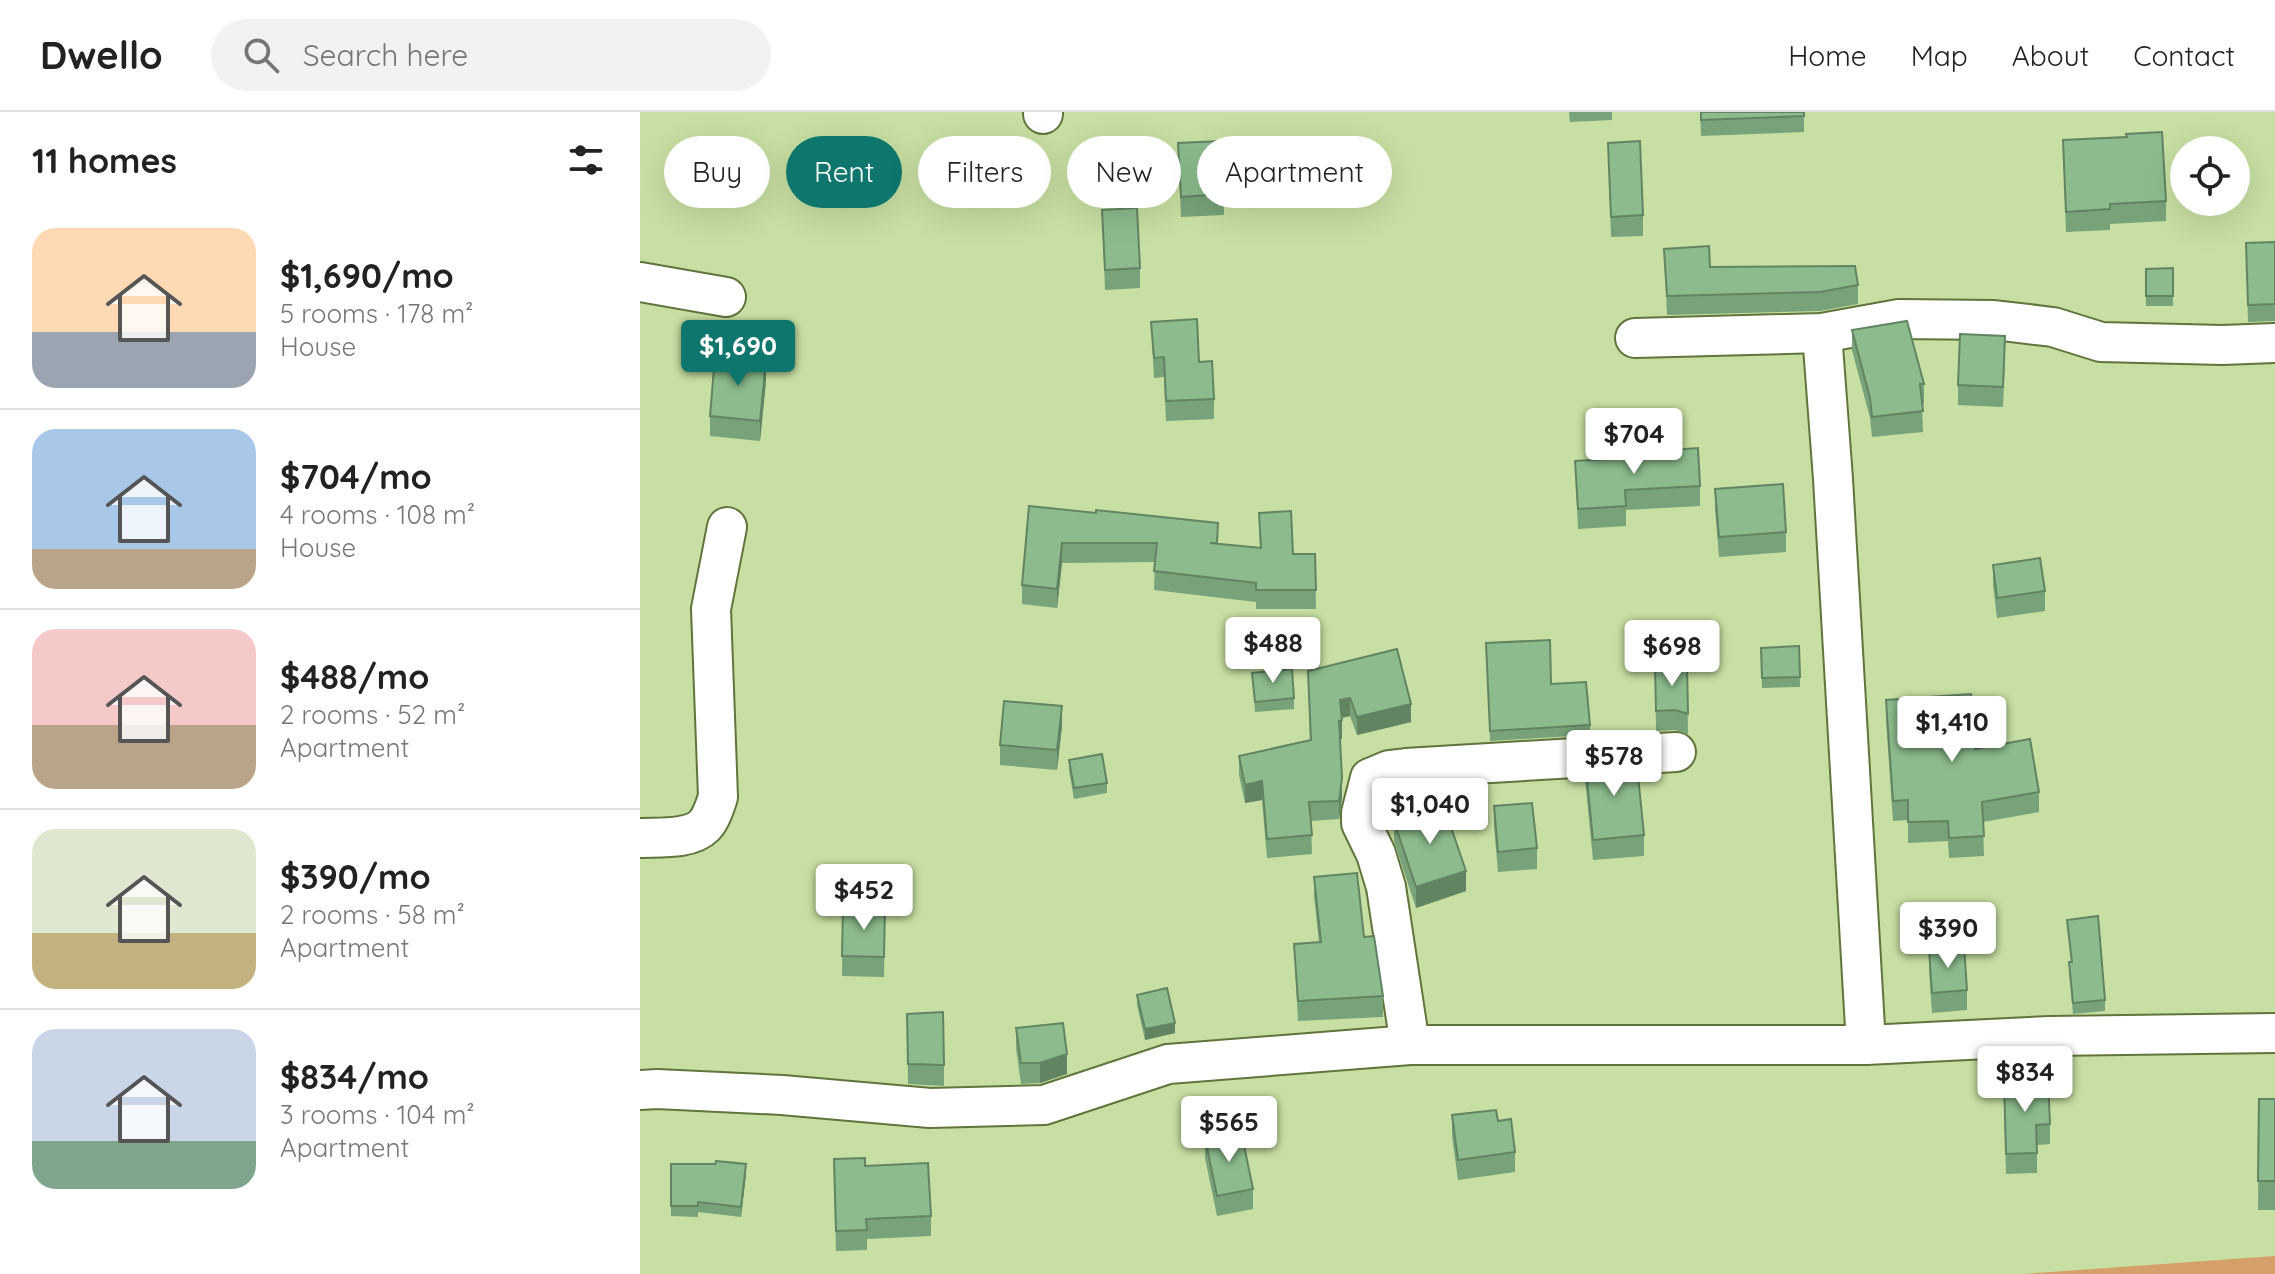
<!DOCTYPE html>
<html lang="en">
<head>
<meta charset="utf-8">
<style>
  body { margin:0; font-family:Quicksand,sans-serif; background:#f2f2f2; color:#222; height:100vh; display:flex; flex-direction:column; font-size:30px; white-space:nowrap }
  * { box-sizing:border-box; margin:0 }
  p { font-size:26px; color:#767676 }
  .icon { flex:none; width:44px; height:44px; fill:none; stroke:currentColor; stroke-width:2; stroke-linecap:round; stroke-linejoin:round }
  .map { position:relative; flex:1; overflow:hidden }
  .details { display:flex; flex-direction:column; background:#fff; width:640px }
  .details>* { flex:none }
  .hud { position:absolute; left:24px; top:24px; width:760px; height:72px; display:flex; gap:16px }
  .buttons { position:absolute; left:1530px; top:24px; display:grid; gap:16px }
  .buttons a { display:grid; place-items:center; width:80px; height:80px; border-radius:50%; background:#fff; box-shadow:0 8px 32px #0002; font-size:40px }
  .price { position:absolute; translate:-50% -68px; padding:0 18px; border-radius:8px; background:#fff; color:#222; font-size:26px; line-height:52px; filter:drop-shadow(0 2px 4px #0008) }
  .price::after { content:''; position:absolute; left:50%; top:48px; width:24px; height:18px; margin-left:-12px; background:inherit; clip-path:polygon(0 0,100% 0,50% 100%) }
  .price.current { background:#0f766e; color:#fff }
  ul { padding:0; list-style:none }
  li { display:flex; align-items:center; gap:24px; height:200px; padding:0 32px }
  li+li { border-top:2px solid #e0e0e0 }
  li span { display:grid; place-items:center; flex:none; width:224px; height:160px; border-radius:24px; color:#555 }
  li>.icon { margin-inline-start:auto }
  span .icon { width:96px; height:96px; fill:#fffc; stroke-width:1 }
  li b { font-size:34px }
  h2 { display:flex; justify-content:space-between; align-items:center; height:96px; padding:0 32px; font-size:34px }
  .tag { padding:0 28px; border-radius:36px; background:#fff; box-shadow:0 8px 32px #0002; font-size:28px; line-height:72px }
  .tag.current { background:#0f766e; color:#fff }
  header { display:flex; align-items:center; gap:48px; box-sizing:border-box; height:112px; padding:0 40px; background:#fff; border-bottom:2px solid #e0e0e0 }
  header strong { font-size:38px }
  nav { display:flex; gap:44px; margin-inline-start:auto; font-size:28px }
  .search { width:560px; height:72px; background:#f2f2f2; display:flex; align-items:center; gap:20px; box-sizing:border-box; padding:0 28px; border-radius:44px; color:#767676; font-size:30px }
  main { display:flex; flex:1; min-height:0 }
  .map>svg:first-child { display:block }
</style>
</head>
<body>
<header>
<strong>Dwello</strong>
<div class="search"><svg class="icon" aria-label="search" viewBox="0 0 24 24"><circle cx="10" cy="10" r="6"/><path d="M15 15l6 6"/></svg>Search here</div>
<nav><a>Home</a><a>Map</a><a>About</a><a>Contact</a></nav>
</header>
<main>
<section class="details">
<h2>11 homes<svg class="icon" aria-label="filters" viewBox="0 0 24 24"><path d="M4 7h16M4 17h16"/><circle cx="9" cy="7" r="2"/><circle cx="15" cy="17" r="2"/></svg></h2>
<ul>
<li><span style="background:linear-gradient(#ffd9b3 65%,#9aa5b1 0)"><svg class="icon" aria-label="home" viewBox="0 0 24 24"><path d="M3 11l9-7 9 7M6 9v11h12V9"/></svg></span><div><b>$1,690/mo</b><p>5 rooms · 178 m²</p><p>House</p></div></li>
<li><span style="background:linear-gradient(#a9c7e8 75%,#b9a48a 0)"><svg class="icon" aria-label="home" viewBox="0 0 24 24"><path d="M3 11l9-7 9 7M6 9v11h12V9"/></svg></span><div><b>$704/mo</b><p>4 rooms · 108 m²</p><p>House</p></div></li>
<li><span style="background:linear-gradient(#f6c9c9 60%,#b9a48a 0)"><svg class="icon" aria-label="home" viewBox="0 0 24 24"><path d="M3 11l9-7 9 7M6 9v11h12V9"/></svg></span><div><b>$488/mo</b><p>2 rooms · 52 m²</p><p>Apartment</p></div></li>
<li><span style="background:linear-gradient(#dfe7d0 65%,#c2b280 0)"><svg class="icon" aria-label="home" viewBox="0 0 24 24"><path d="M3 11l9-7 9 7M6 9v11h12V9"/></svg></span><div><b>$390/mo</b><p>2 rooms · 58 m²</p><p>Apartment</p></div></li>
<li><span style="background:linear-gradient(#c9d6e8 70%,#7fa58c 0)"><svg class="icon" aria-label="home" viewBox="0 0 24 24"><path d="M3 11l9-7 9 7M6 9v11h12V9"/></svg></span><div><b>$834/mo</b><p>3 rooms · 104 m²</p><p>Apartment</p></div></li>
</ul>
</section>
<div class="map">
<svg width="1635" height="1162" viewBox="0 0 1635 1162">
  <rect width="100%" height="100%" fill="#c7dfa2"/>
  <path fill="#d6a06b" d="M1635 1144V1162H1383Z"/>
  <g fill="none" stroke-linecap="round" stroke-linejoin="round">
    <defs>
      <g id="street">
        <path d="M403 2V0"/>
        <path d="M0 170 86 185"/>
        <path d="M1182 221 1193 367 1226 933"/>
        <path d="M995 226 1182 221 1259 207 1354 208 1413 215 1461 230 1582 233 1635 231"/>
        <path d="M0 726C19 725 50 728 64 714 71 707 75 694 78 685L71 497 87 415"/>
        <path d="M770 933 746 775 736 742 721 711V701L730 666 749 658 766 656 1036 640"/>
        <path d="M0 978 17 977 142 983 290 996 404 993 528 952 770 933H1226L1410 924 1635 921"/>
      </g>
    </defs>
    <use href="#street" stroke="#60743b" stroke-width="42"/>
    <use href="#street" stroke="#fff" stroke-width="38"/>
  </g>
  <g fill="#78a279">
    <path d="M929 0H972V8L930 10Z"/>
    <path d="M1060 0H1164V20L1061 24Z"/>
    <path d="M1423 28 1526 89V109L1470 112V118L1426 120Z"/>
    <path d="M538 31 584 82V103L541 105Z"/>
    <path d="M968 31 1003 103V124L971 125Z"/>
    <path d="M462 98 500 156V176L465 178Z"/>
    <path d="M1635 130V209L1608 210 1606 131Z"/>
    <path d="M1024 137 1070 155 1218 173V192L1180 199 1027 203Z"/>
    <path d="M1533 156V194H1506V157Z"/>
    <path d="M511 210 559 250 574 287V307L526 309 524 265 514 266Z"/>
    <path d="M1212 218 1284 272V292H1282L1283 320 1232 325 1230 306 1212 238Z"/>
    <path d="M1365 244 1363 295 1318 293V273Z"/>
    <path d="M126 269 120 329 70 324V304Z"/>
    <path d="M935 349 1060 374V394L986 398V414L938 417Z"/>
    <path d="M1075 377 1146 420V440L1079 445 1075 397Z"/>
    <path d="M389 394 578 432 620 436 619 401 653 442H675L676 497H616V490L514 478 515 450 422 451 417 496 382 492V473Z"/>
    <path d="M1353 453 1405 479V499L1357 506 1353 473Z"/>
    <path d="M1159 534 1160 575 1122 576 1121 536Z"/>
    <path d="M846 541 911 572 950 613V623L850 629Z"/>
    <path d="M1047 552 1048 622 1035 618 1016 619 1015 553Z"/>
    <path d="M668 559 771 610 717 623 710 604 702 606V627H700L702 685 699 707 671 709 672 742 627 746 622 688 605 691 599 663V644L670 629Z"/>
    <path d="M612 561 654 586V597L615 600Z"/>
    <path d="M1246 588 1335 637 1399 680V700L1343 710 1344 744 1309 746 1308 729 1268 731V708L1253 709 1246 608Z"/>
    <path d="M422 614 417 658 360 653V633Z"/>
    <path d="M945 647 1004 723V744L953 748 945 667Z"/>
    <path d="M429 648 467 671V681L434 687 429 658Z"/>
    <path d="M854 694 897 736V757L858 760 854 714Z"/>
    <path d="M754 709 826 779 776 796 754 729Z"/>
    <path d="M674 765 724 825 743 884V905L658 909 654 832 679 830 674 785Z"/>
    <path d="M203 795 245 796 244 865 202 864Z"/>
    <path d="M1427 808 1465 888V899L1433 902 1429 860V850H1431Z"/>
    <path d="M1289 837 1327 878V898L1292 901 1289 857Z"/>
    <path d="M497 883 535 921 505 928 497 893Z"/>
    <path d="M267 902 304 953V974L268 972Z"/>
    <path d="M376 916 427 962 400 971 381 972 376 936Z"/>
    <path d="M1619 987H1635V1098H1618Z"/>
    <path d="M1364 989 1410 1012V1032L1397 1033V1061L1366 1062Z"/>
    <path d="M812 1003 858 1009 875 1040V1060L818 1068 812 1024Z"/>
    <path d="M565 1026 613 1077V1097L577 1104 565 1046Z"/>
    <path d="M31 1052 106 1062 101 1105 58 1100V1105L31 1104Z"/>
    <path d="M225 1054 291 1104V1124L227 1127V1138L196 1139 194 1067Z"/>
  </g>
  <g fill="#628463">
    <path d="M126 249V269L120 329V309Z"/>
    <path d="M422 431V451L417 496V477Z"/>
    <path d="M710 586V604L700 606V588Z"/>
    <path d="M771 592V610L717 623V605Z"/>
    <path d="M422 594V614L417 658V638Z"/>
    <path d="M702 608V627H699V609Z"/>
    <path d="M702 666V685L699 707V689Z"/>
    <path d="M622 669V688L605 691V673Z"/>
    <path d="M826 759V779L776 796V775Z"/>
    <path d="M535 911V921L505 928V917Z"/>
    <path d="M427 942V962L400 971V951Z"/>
    <path d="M106 1052V1062L101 1105V1095Z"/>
  </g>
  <g fill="#8cbc8d" stroke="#628463" stroke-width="2">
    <path d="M1061 0H1164V4L1061 8Z"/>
    <path d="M1522 20 1526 89 1470 92V97L1426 100 1423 28 1487 25 1486 22Z"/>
    <path d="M581 29 584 82 541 85 538 31Z"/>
    <path d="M1000 29 1003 103 971 105 968 31Z"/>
    <path d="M497 96 500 156 465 158 462 98Z"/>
    <path d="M1635 130V192L1608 193 1606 131Z"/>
    <path d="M1069 134 1070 155 1215 154 1218 173 1180 180 1027 184 1024 137Z"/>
    <path d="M1533 156V184H1506V157Z"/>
    <path d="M557 207 559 250 572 249 574 287 526 289 524 245 514 246 511 210Z"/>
    <path d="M1267 209 1284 272H1280L1283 299 1232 305 1230 286 1212 218Z"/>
    <path d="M1320 222 1365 224 1363 275 1318 273Z"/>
    <path d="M75 244 126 249 120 309 70 304Z"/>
    <path d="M1058 336 1060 374 985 378 986 394 938 397 935 349 1004 345V340Z"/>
    <path d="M1143 372 1146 420 1079 425 1075 377Z"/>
    <path d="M389 394 456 401V398L578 411 577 431H570L621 436 619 401 651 399 653 442H675L676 478H616V471L514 459 517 431H422L417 477 382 473Z"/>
    <path d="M1400 446 1405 479 1357 486 1353 453Z"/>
    <path d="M910 528 911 572 946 570 950 613 850 619 846 531Z"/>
    <path d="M1159 534 1160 565 1122 566 1121 536Z"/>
    <path d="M757 537 771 592 717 605 710 586 700 588 702 608 699 609 702 666 699 689 669 690 672 723 627 727 622 669 605 673 599 644 671 628 668 559Z"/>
    <path d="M1047 552 1048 602 1035 598 1016 599 1015 553Z"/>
    <path d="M652 557 654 586 615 590 612 561Z"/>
    <path d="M1331 582 1335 637 1390 627 1399 680 1342 690 1344 724 1309 726 1308 709 1268 710V688L1253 689 1246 588Z"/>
    <path d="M364 589 422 594 417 638 360 633Z"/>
    <path d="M462 642 467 671 434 676 429 648Z"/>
    <path d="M996 644 1004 723 953 728 945 647Z"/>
    <path d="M892 691 897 736 858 740 854 694Z"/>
    <path d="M803 692 826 759 776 775 754 709Z"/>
    <path d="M717 761 724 825 734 824 743 884 658 889 654 832 681 830 674 765Z"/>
    <path d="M203 795 245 796 244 845 202 844Z"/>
    <path d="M1458 804 1465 888 1433 891 1429 850H1432L1427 808Z"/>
    <path d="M1324 834 1327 878 1292 881 1289 837Z"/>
    <path d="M527 876 535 911 505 917 497 883Z"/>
    <path d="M303 900 304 953 268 952 267 902Z"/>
    <path d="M423 911 427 942 400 951H381L376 916Z"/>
    <path d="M1408 968 1410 1012 1396 1013 1397 1041 1366 1042 1364 969Z"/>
    <path d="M1619 987H1635V1069H1618Z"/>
    <path d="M856 998 858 1009 871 1007 875 1040 818 1048 812 1003Z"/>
    <path d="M601 1019 613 1077 577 1084 565 1026Z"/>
    <path d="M225 1046V1054L288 1051 291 1104 226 1107 227 1118 196 1119 194 1047Z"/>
    <path d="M76 1049 106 1052 101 1095 58 1090V1094H31V1052H75Z"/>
  </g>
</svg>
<div class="buttons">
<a><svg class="icon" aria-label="locate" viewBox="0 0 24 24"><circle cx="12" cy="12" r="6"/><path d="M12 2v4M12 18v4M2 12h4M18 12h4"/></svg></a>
</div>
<b class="price current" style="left:98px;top:276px">$1,690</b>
<b class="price" style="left:994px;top:364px">$704</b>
<b class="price" style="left:633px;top:573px">$488</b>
<b class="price" style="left:1032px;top:576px">$698</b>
<b class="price" style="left:1312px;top:652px">$1,410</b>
<b class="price" style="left:974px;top:686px">$578</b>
<b class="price" style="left:790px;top:734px">$1,040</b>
<b class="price" style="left:224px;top:820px">$452</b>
<b class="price" style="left:1308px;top:858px">$390</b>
<b class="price" style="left:1385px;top:1002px">$834</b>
<b class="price" style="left:589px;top:1052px">$565</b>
<div class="hud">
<a class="tag">Buy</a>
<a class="tag current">Rent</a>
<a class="tag">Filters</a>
<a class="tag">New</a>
<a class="tag">Apartment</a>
</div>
</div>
</main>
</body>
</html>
